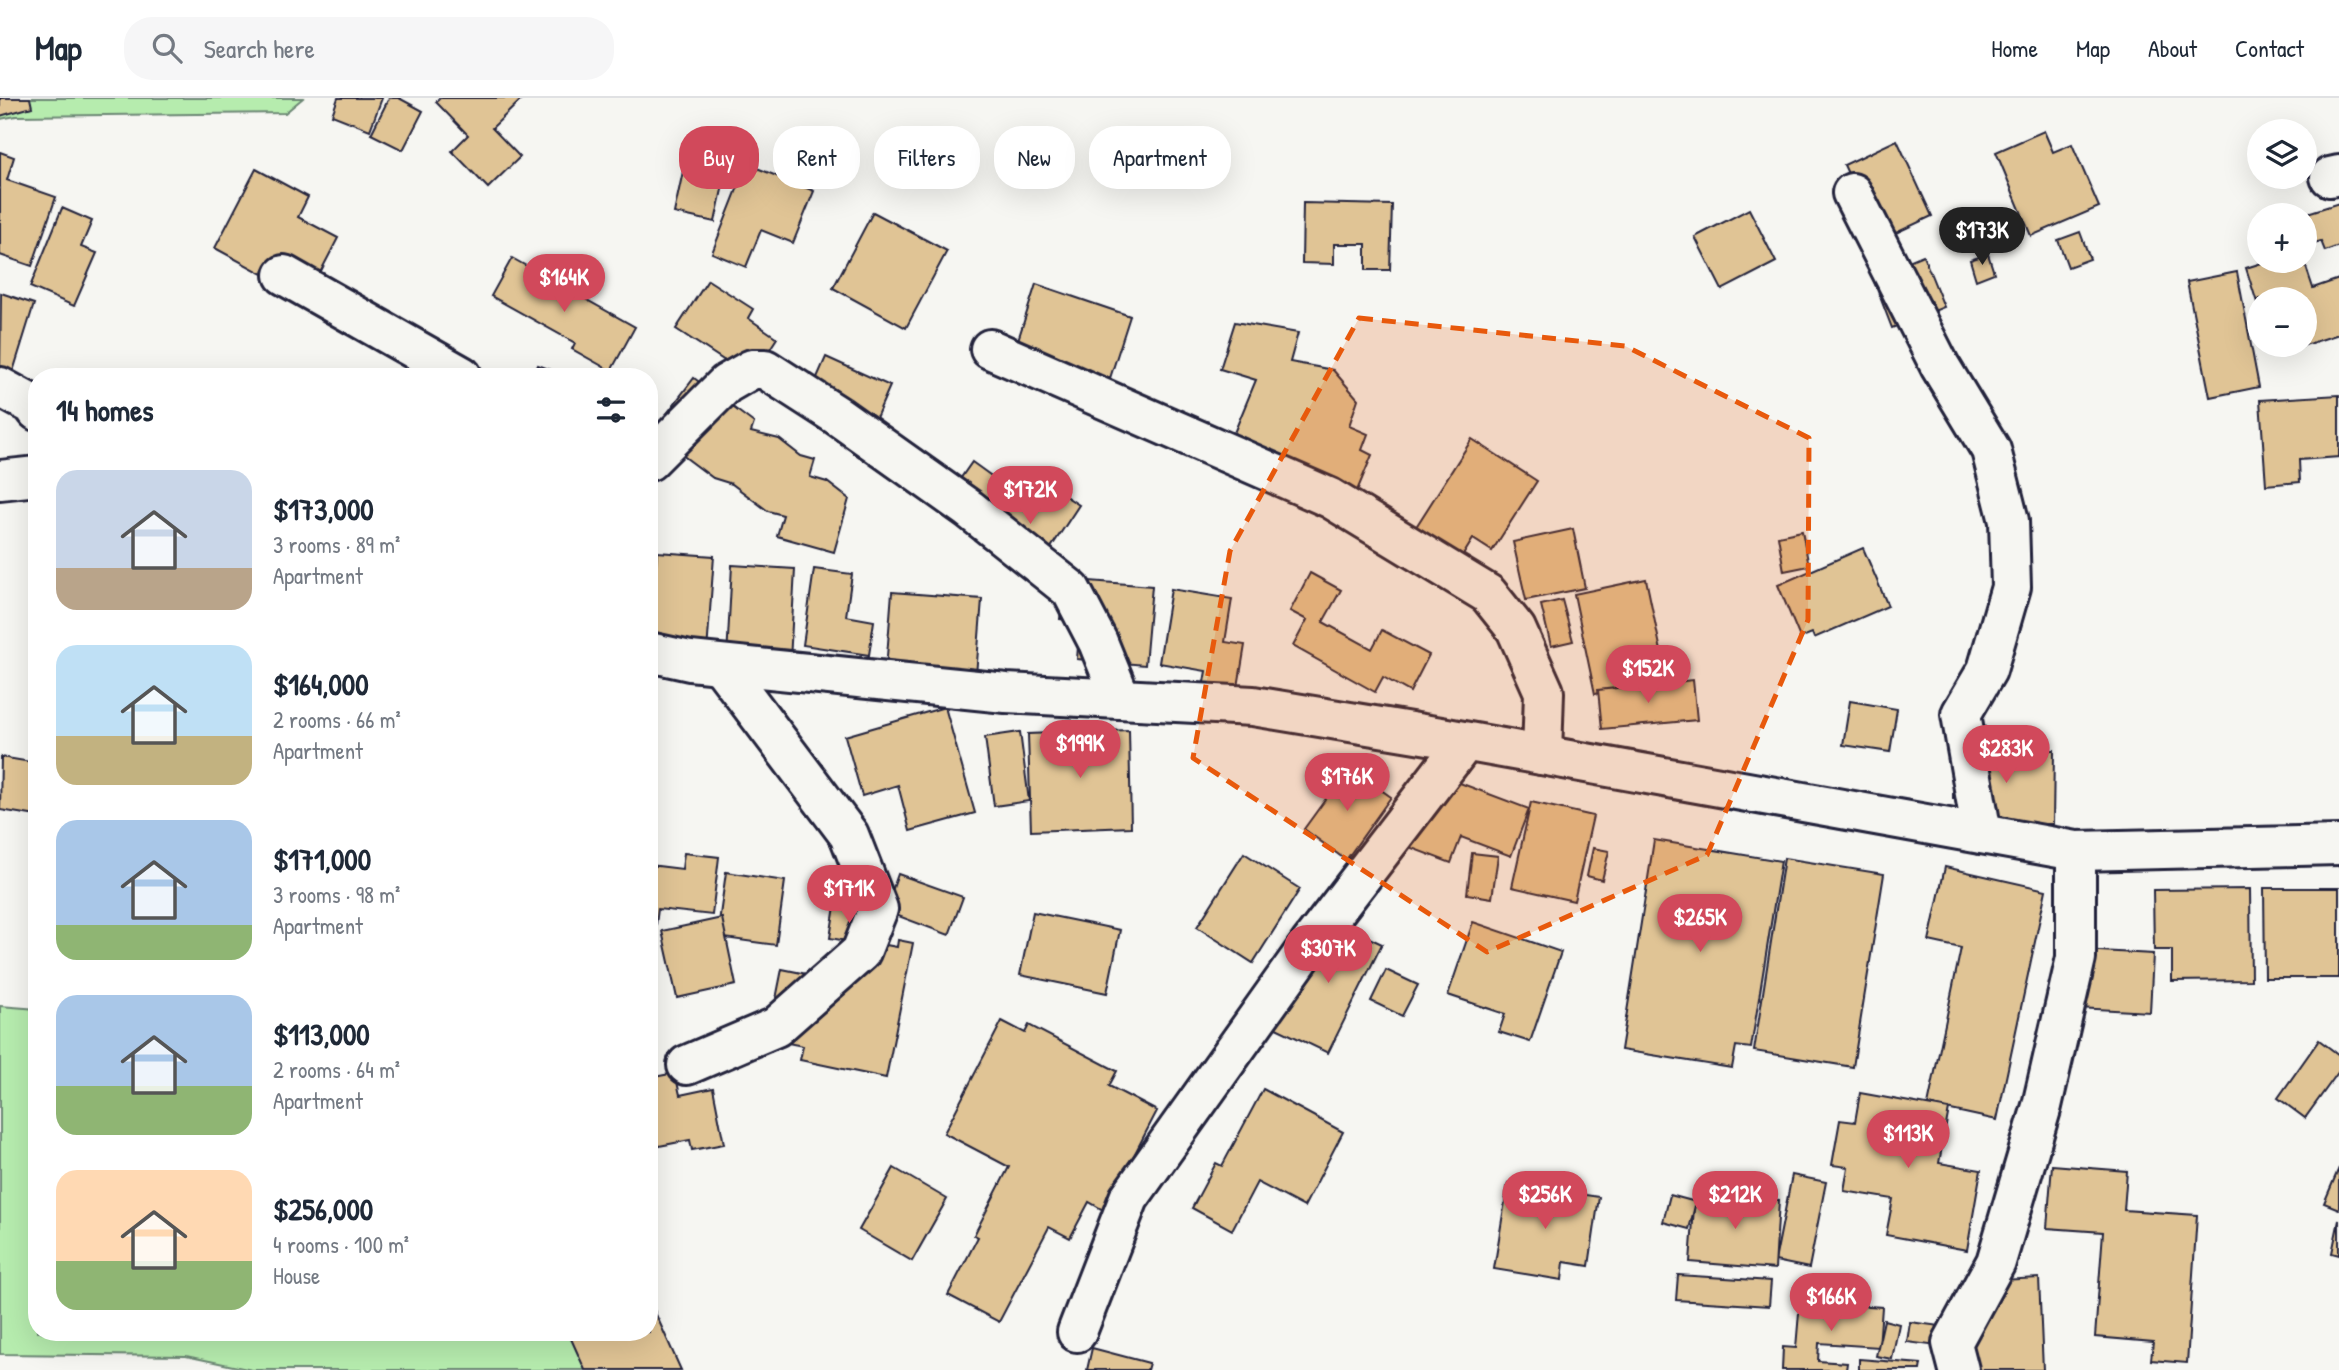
<!DOCTYPE html>
<html lang="en">
<head>
<meta charset="utf-8">
<style>
  body { margin:0; font-family:"Patrick Hand",sans-serif; background:#f6f6f7; color:#1f2937; height:100vh; display:flex; flex-direction:column; font-size:26px; white-space:nowrap }
  * { box-sizing:border-box; margin:0 }
  p { font-size:23px; color:#747a83 }
  .icon { flex:none; width:38px; height:38px; fill:none; stroke:currentColor; stroke-width:2; stroke-linecap:round; stroke-linejoin:round }
  .map { position:relative; flex:1; overflow:hidden }
  .sheet { position:absolute; left:28px; top:270px; width:630px; height:973px; display:flex; flex-direction:column; background:#fff; border-radius:28px; box-shadow:0 7px 28px #0002 }
  .sheet>* { flex:none }
  .banner { position:absolute; left:679px; top:28px; width:665px; height:63px; display:flex; gap:14px }
  .fabs { position:absolute; left:2247px; top:21px; display:grid; gap:14px }
  .fabs a { display:grid; place-items:center; width:70px; height:70px; border-radius:50%; background:#fff; box-shadow:0 7px 28px #0002; font-size:35px }
  .price { position:absolute; translate:-50% -60px; padding:0 16px; border-radius:24px; background:#d1495b; color:#fff; font-size:23px; line-height:46px; filter:drop-shadow(0 2px 4px #0008) }
  .price::after { content:''; position:absolute; left:50%; top:42px; width:21px; height:16px; margin-left:-10px; background:inherit; clip-path:polygon(0 0,100% 0,50% 100%) }
  .price.active { background:#222; color:#fff }
  ul { padding:0; list-style:none }
  li { display:flex; align-items:center; gap:21px; height:175px; padding:0 28px }
  li span { display:grid; place-items:center; flex:none; width:196px; height:140px; border-radius:21px; color:#555 }
  li>.icon { margin-inline-start:auto }
  span .icon { width:84px; height:84px; fill:#fffc; stroke-width:1 }
  li b { font-size:30px }
  h2 { display:flex; justify-content:space-between; align-items:center; height:84px; padding:0 28px; font-size:30px }
  .pill { padding:0 24px; border-radius:28px; background:#fff; box-shadow:0 7px 28px #0002; font-size:24px; line-height:63px }
  .pill.active { background:#d1495b; color:#fff }
  header { display:flex; align-items:center; gap:42px; box-sizing:border-box; height:98px; padding:0 35px; background:#fff; border-bottom:2px solid #e0e1e3 }
  header strong { font-size:33px }
  nav { display:flex; gap:38px; margin-inline-start:auto; font-size:24px }
  .search { width:490px; height:63px; background:#f6f6f7; display:flex; align-items:center; gap:18px; box-sizing:border-box; padding:0 24px; border-radius:28px; color:#747a83; font-size:26px }
  .map>svg:first-child { display:block }
</style>
</head>
<body>
<header>
<strong>Map</strong>
<div class="search"><svg class="icon" aria-label="search" viewBox="0 0 24 24"><circle cx="10" cy="10" r="6"/><path d="M15 15l6 6"/></svg>Search here</div>
<nav><a>Home</a><a>Map</a><a>About</a><a>Contact</a></nav>
</header>
<div class="map">
<svg width="2339" height="1272" viewBox="0 0 2339 1272">
  <rect width="100%" height="100%" fill="#f6f6f2"/>
  <filter id="ink" filterUnits="userSpaceOnUse"><feTurbulence type="fractalNoise" baseFrequency=".0143" numOctaves="2"/><feDisplacementMap in="SourceGraphic" scale="14" xChannelSelector="R" yChannelSelector="G"/><feConvolveMatrix kernelMatrix="1 2 1 2 8 2 1 2 1" color-interpolation-filters="sRGB"/></filter>
  <g filter="url(#ink)">
    <g fill="#b6ecae" stroke="#6c8774" stroke-width="2">
      <path d="M0 0H303L285 15 16 18 0 21Z"/>
      <path d="M0 908 37 911V1234H614L628 1272H252L186 1258 0 1256Z"/>
    </g>
    <g fill="#e0c495" stroke="#22223b" stroke-width="2">
      <path d="M0 0H30L32 9 0 18Z"/>
      <path d="M338 0H382L370 32 332 17Z"/>
      <path d="M389 0H399L423 13 403 52 371 36Z"/>
      <path d="M440 0H523L492 30 520 59 488 90 452 53 468 37 436 4Z"/>
      <path d="M2044 33 2053 54 2072 46 2099 109 2031 138 1996 54Z"/>
      <path d="M691 36 732 45 715 124 674 115Z"/>
      <path d="M1897 42 1932 118 1879 143 1844 67Z"/>
      <path d="M0 54 14 59 7 82 56 99 32 168 0 157Z"/>
      <path d="M747 66 814 93 793 145 761 132 746 169 712 155Z"/>
      <path d="M256 71 308 99 298 119 338 140 307 200 215 150Z"/>
      <path d="M1303 105 1392 107 1390 172H1366V146H1334V166L1302 165Z"/>
      <path d="M2339 105V148L2325 153 2321 143 2305 148V117H2301Z"/>
      <path d="M62 110 92 123 81 149 97 155 74 208 30 189Z"/>
      <path d="M1749 111 1776 164 1722 192 1695 139Z"/>
      <path d="M873 114 947 153 906 230 833 190Z"/>
      <path d="M2080 134 2090 161 2068 169 2058 142Z"/>
      <path d="M1988 156 1994 175 1976 182 1970 162Z"/>
      <path d="M1923 157 1944 209 1892 230 1872 178Z"/>
      <path d="M512 160 635 229 611 273 572 251 575 245 491 198Z"/>
      <path d="M2268 163H2304L2313 190 2339 181V236L2274 257 2271 247H2305V201H2259V211L2246 170Z"/>
      <path d="M2237 174 2259 289 2210 299 2187 184Z"/>
      <path d="M708 182 753 211 748 220 777 240 751 280 676 231Z"/>
      <path d="M1036 186 1130 218 1103 302 1009 270Z"/>
      <path d="M1 195 34 206 11 280 0 277Z"/>
      <path d="M1235 224 1298 235 1290 264 1333 272 1358 301 1349 328 1368 336 1362 352 1372 357 1354 400 1229 347 1256 282 1220 271Z"/>
      <path d="M826 259 890 288 865 345 801 316Z"/>
      <path d="M538 267 567 278H533Z"/>
      <path d="M694 280 754 325 751 334 779 341 801 358 815 362 810 379 827 384 849 401 834 454 777 438 783 417 768 413 732 386 713 380 654 336 656 330Z"/>
      <path d="M2339 297V359L2299 362 2300 384 2266 387 2260 302Z"/>
      <path d="M1472 341 1537 383 1492 453 1473 441 1460 462 1414 432Z"/>
      <path d="M972 364 1008 390 978 433 942 407Z"/>
      <path d="M1030 375 1079 407 1031 480 982 448Z"/>
      <path d="M1573 431 1585 490 1526 502 1513 444Z"/>
      <path d="M1802 433 1809 468 1784 473 1778 438Z"/>
      <path d="M1863 450 1888 508 1814 540 1812 535 1800 540 1778 487Z"/>
      <path d="M657 454 714 458 707 554 649 549V492L654 493Z"/>
      <path d="M732 467 795 471 790 563 727 559Z"/>
      <path d="M814 471 852 476 846 518 874 523 869 557 803 547Z"/>
      <path d="M1310 475 1341 492 1323 524 1372 551 1382 532 1429 557 1410 594 1383 579 1375 594 1293 548 1307 522 1290 513Z"/>
      <path d="M1064 481 1152 488 1145 567 1077 561 1080 523 1060 521Z"/>
      <path d="M1646 481 1666 577 1631 585V589L1595 596 1574 496Z"/>
      <path d="M1171 491 1232 501 1225 544 1245 547 1236 601 1202 595 1206 573 1159 565Z"/>
      <path d="M892 494 982 501 975 590 885 584Z"/>
      <path d="M1562 502 1573 543 1551 548 1541 507Z"/>
      <path d="M1693 582 1697 622 1602 631 1598 592Z"/>
      <path d="M1850 603 1897 611 1890 654 1843 647Z"/>
      <path d="M945 609 975 715 910 733 898 687 862 698 845 638Z"/>
      <path d="M1129 632 1131 729 1031 733 1028 636Z"/>
      <path d="M1020 634 1029 703 994 708 985 639Z"/>
      <path d="M1953 652H2054L2053 726H1971L1972 701H1953Z"/>
      <path d="M1 659 37 665V718L0 712Z"/>
      <path d="M1349 669 1391 699 1346 762 1304 731Z"/>
      <path d="M1428 673 1529 711 1511 758 1461 739 1451 765 1401 746Z"/>
      <path d="M1531 704 1593 718 1574 803 1512 789Z"/>
      <path d="M1654 742 1781 763 1751 950 1736 948 1732 970 1621 952Z"/>
      <path d="M1593 750 1609 753 1602 782 1587 778Z"/>
      <path d="M684 755 719 759 712 817 658 811 654 842 649 841V767L682 771Z"/>
      <path d="M1244 755 1300 791 1253 865 1197 829Z"/>
      <path d="M1472 755 1498 758 1492 800 1467 796Z"/>
      <path d="M1784 760 1884 776 1853 969 1754 953Z"/>
      <path d="M1945 769 2046 792 1997 1022 1928 1007 1961 850 1929 843Z"/>
      <path d="M726 774 785 783 776 847 717 839Z"/>
      <path d="M898 776 963 799 949 837 885 813Z"/>
      <path d="M2264 790H2339V880H2265Z"/>
      <path d="M2250 791 2251 882 2172 883V852H2154L2153 792Z"/>
      <path d="M835 808 869 815 863 846 830 840Z"/>
      <path d="M1033 814 1120 832 1107 895 1020 877Z"/>
      <path d="M722 820 736 887 677 900 662 833Z"/>
      <path d="M1327 820 1382 846 1328 955 1274 929Z"/>
      <path d="M1473 824 1561 854 1530 944 1499 934 1505 916 1448 897Z"/>
      <path d="M859 842 897 849 898 842 913 845 886 980 800 962 803 948 768 941 782 871 851 885Z"/>
      <path d="M2063 851 2153 856 2150 914 2060 909Z"/>
      <path d="M1386 872 1418 887 1402 918 1371 903Z"/>
      <path d="M1002 923 1025 935 1029 927 1117 973 1109 988 1157 1013 1105 1113 1089 1104 1070 1140 1049 1129 999 1224 948 1197 978 1139 974 1137 1009 1069 944 1035Z"/>
      <path d="M2319 942 2339 957V973L2305 1020 2278 1000Z"/>
      <path d="M675 975 680 997 713 990 724 1046 692 1052 690 1042 649 1050V980Z"/>
      <path d="M1263 991 1343 1034 1304 1109 1257 1084 1232 1132 1192 1110 1216 1065 1222 1068Z"/>
      <path d="M1860 995 1949 1011 1939 1065 1981 1072 1967 1152 1886 1137 1893 1101 1844 1093 1848 1069 1832 1067 1840 1022 1855 1024Z"/>
      <path d="M2052 1067 2127 1073 2124 1112 2197 1117 2187 1265 2151 1262 2153 1244 2095 1239 2103 1134 2047 1130Z"/>
      <path d="M894 1070 947 1101 912 1163 859 1132Z"/>
      <path d="M2339 1070V1111L2324 1105Z"/>
      <path d="M1792 1077 1826 1084 1809 1170 1775 1163Z"/>
      <path d="M1508 1085 1599 1099 1589 1168 1564 1164 1562 1182 1494 1171Z"/>
      <path d="M1695 1096 1779 1102 1775 1171 1690 1164Z"/>
      <path d="M1670 1097 1696 1104 1689 1131 1663 1124Z"/>
      <path d="M2339 1122V1157L2332 1155Z"/>
      <path d="M1678 1177 1771 1183 1769 1208 1676 1202Z"/>
      <path d="M2039 1180 2043 1272H1969L1966 1205 1982 1183Z"/>
      <path d="M649 1201 681 1272H585L568 1234H649Z"/>
      <path d="M1800 1203 1882 1209 1879 1249 1819 1245 1818 1263 1847 1265 1846 1272H1782L1783 1249 1796 1250Z"/>
      <path d="M1884 1222 1899 1226 1892 1261 1876 1258Z"/>
      <path d="M1910 1224 1940 1228 1937 1248 1907 1244Z"/>
      <path d="M1092 1250 1149 1265 1147 1272H1087Z"/>
      <path d="M1859 1261 1921 1266 1920 1272H1859Z"/>
    </g>
    <g fill="none" stroke-linecap="round" stroke-linejoin="round">
      <defs>
        <g id="minor">
          <path d="M2330 79 2339 77"/>
          <path d="M1852 95 1940 268 1991 352 2009 423 2011 489 1987 572 1961 616 1982 736"/>
          <path d="M284 177 462 278"/>
          <path d="M990 251 1330 400 1488 496 1516 531 1544 594 1542 657"/>
          <path d="M0 289 35 308 37 313"/>
          <path d="M649 363 726 286 752 271H765L838 318 969 411 1071 492 1098 544 1121 601"/>
          <path d="M0 382 37 378"/>
          <path d="M649 554 690 563 1006 595 1253 608 1441 639 2076 753 2339 747"/>
          <path d="M687 967 776 929 861 854 878 811 849 737 721 567"/>
          <path d="M1077 1234 1129 1100 1310 846 1465 644"/>
          <path d="M1959 1272 1952 1245 1996 1164 2042 1008 2076 860V753"/>
        </g>
      </defs>
      <use href="#minor" stroke="#22223b" stroke-width="44"/>
      <use href="#minor" stroke="#f6f6f2" stroke-width="38"/>
    </g>
  </g>
  <path fill="#e8590c" fill-opacity="0.2" stroke="#e8590c" stroke-width="5" stroke-dasharray="14 9" stroke-linejoin="round" d="M1359 220 1625 248 1809 340 1808 522 1707 757 1487 854 1193 660 1230 453Z"/>
</svg>
<div class="fabs">
<a><svg class="icon" aria-label="layers" viewBox="0 0 24 24"><path d="M12 4l9 5-9 5-9-5zM3 14l9 5 9-5"/></svg></a>
<a>+</a>
<a>−</a>
</div>
<b class="price active" style="left:1982px;top:169px">$173K</b>
<b class="price" style="left:564px;top:216px">$164K</b>
<b class="price" style="left:1030px;top:428px">$172K</b>
<b class="price" style="left:1648px;top:607px">$152K</b>
<b class="price" style="left:1080px;top:682px">$199K</b>
<b class="price" style="left:2006px;top:687px">$283K</b>
<b class="price" style="left:1347px;top:715px">$176K</b>
<b class="price" style="left:849px;top:827px">$171K</b>
<b class="price" style="left:1700px;top:856px">$265K</b>
<b class="price" style="left:1328px;top:887px">$307K</b>
<b class="price" style="left:1908px;top:1072px">$113K</b>
<b class="price" style="left:1545px;top:1133px">$256K</b>
<b class="price" style="left:1735px;top:1133px">$212K</b>
<b class="price" style="left:1831px;top:1235px">$166K</b>
<div class="banner">
<a class="pill active">Buy</a>
<a class="pill">Rent</a>
<a class="pill">Filters</a>
<a class="pill">New</a>
<a class="pill">Apartment</a>
</div>
<section class="sheet">
<h2>14 homes<svg class="icon" aria-label="filters" viewBox="0 0 24 24"><path d="M4 7h16M4 17h16"/><circle cx="9" cy="7" r="2"/><circle cx="15" cy="17" r="2"/></svg></h2>
<ul>
<li><span style="background:linear-gradient(#c9d6e8 70%,#b9a48a 0)"><svg class="icon" aria-label="home" viewBox="0 0 24 24"><path d="M3 11l9-7 9 7M6 9v11h12V9"/></svg></span><div><b>$173,000</b><p>3 rooms · 89 m²</p><p>Apartment</p></div></li>
<li><span style="background:linear-gradient(#bfe0f5 65%,#c2b280 0)"><svg class="icon" aria-label="home" viewBox="0 0 24 24"><path d="M3 11l9-7 9 7M6 9v11h12V9"/></svg></span><div><b>$164,000</b><p>2 rooms · 66 m²</p><p>Apartment</p></div></li>
<li><span style="background:linear-gradient(#a9c7e8 75%,#8fb573 0)"><svg class="icon" aria-label="home" viewBox="0 0 24 24"><path d="M3 11l9-7 9 7M6 9v11h12V9"/></svg></span><div><b>$171,000</b><p>3 rooms · 98 m²</p><p>Apartment</p></div></li>
<li><span style="background:linear-gradient(#a9c7e8 65%,#8fb573 0)"><svg class="icon" aria-label="home" viewBox="0 0 24 24"><path d="M3 11l9-7 9 7M6 9v11h12V9"/></svg></span><div><b>$113,000</b><p>2 rooms · 64 m²</p><p>Apartment</p></div></li>
<li><span style="background:linear-gradient(#ffd9b3 65%,#8fb573 0)"><svg class="icon" aria-label="home" viewBox="0 0 24 24"><path d="M3 11l9-7 9 7M6 9v11h12V9"/></svg></span><div><b>$256,000</b><p>4 rooms · 100 m²</p><p>House</p></div></li>
</ul>
</section>
</div>
</body>
</html>
